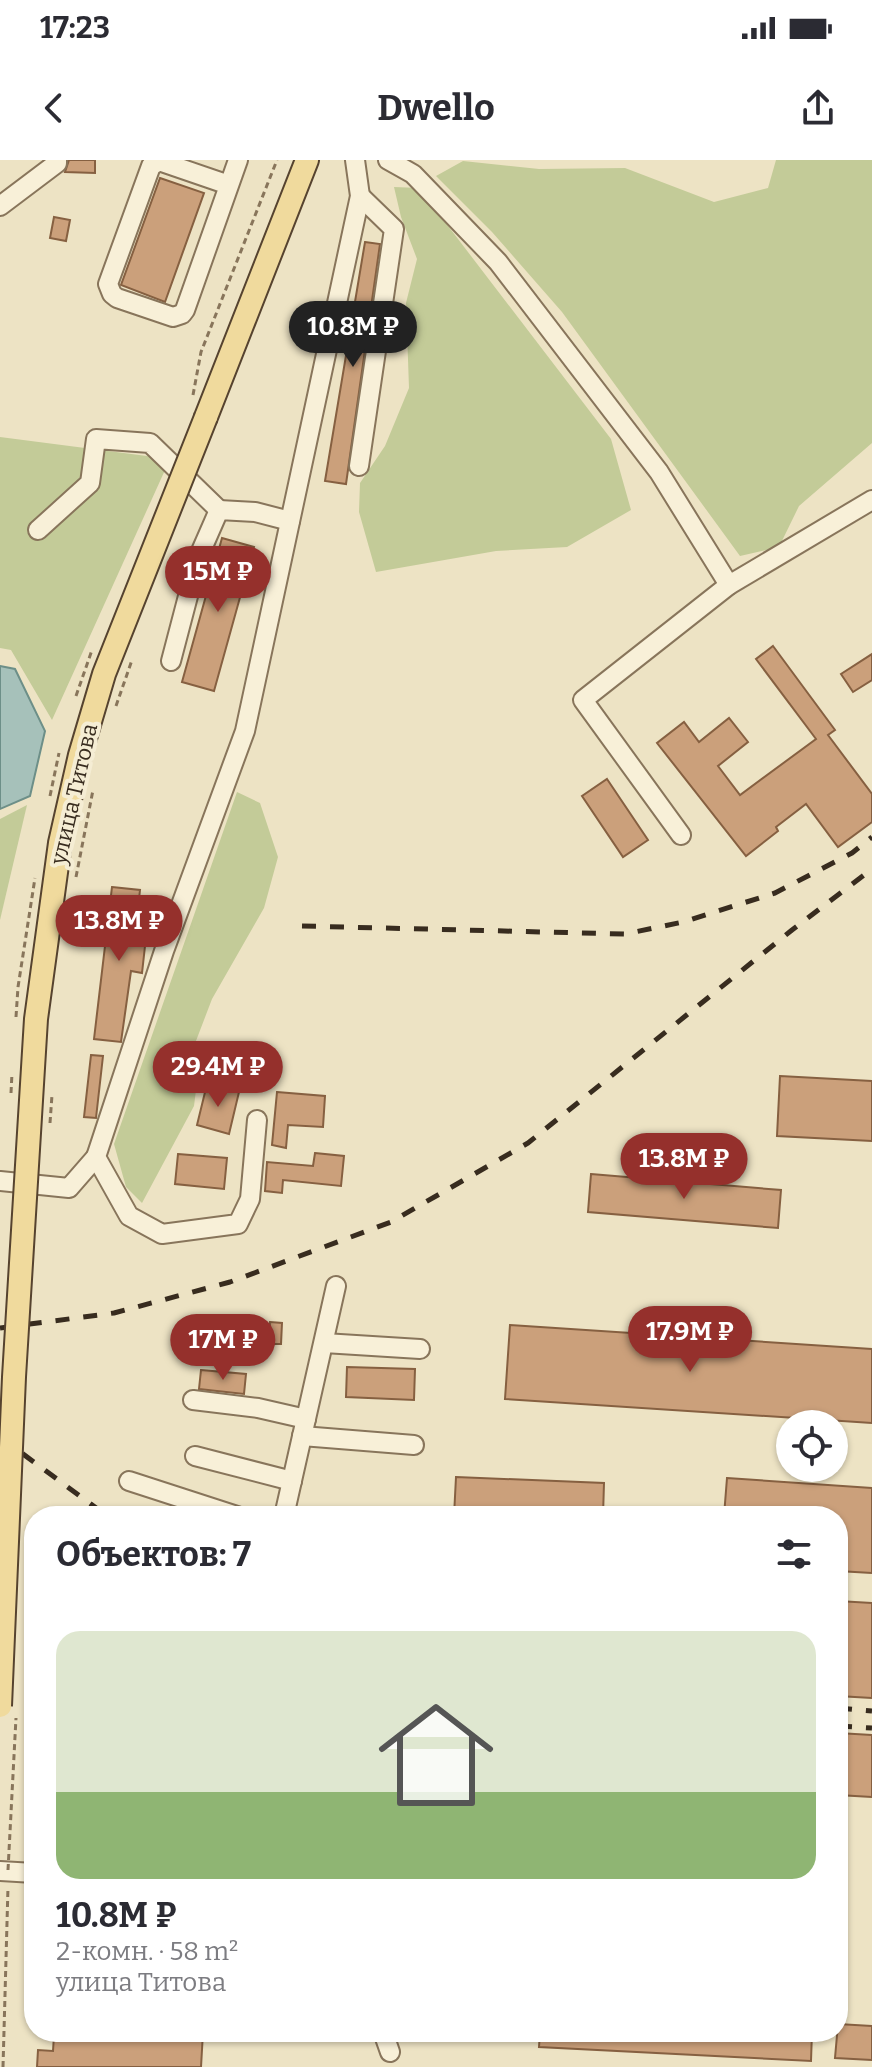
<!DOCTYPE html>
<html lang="ru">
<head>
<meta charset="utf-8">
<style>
  body { margin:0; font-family:Bitter,serif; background:#f7f7f7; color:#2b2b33; height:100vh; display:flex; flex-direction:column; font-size:30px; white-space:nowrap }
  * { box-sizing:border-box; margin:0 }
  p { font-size:26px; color:#7c7c81 }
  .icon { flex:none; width:44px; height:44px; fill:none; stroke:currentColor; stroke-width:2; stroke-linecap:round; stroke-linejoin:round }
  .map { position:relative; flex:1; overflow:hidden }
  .panel { position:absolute; left:24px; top:1346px; width:824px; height:536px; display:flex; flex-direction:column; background:#fff; border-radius:32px; box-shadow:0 2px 6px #0004 }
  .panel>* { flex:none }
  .tools { position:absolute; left:776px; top:1250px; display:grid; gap:16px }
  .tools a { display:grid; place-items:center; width:72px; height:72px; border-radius:50%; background:#fff; box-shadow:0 2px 6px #0004; font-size:40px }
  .price { position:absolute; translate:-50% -68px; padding:0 18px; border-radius:28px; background:#95302c; color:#fff; font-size:26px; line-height:52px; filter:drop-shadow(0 2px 4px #0008) }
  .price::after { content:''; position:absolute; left:50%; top:48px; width:24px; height:18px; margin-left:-12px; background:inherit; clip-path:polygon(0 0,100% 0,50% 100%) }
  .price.selected { background:#222; color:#fff }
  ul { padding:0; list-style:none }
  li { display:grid; align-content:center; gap:16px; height:424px; padding:0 32px }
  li+li { border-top:2px solid #e1e1e2 }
  li span { display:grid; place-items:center; height:248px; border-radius:24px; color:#555 }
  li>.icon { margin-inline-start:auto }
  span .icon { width:144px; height:144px; fill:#fffc; stroke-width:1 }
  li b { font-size:34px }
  h2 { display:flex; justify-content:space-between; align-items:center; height:96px; padding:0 32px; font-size:34px }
  .status { display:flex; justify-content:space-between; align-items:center; height:56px; padding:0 40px; background:#fff; direction:ltr }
  .status svg { height:22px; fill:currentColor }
  header { display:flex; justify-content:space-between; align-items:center; height:104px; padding:0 32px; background:#fff; font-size:36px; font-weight:700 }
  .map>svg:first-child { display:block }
</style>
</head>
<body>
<div class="status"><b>17:23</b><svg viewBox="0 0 49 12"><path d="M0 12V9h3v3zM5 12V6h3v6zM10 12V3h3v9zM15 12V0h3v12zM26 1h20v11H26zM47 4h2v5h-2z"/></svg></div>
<header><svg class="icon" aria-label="back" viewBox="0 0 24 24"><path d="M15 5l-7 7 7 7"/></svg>Dwello<svg class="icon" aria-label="share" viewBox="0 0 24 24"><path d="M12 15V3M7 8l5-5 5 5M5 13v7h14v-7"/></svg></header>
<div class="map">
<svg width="872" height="1907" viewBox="0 0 872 1907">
  <rect width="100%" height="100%" fill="#ede3c4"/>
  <g fill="#c3cb98">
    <path d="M776 0H872V283L799 346 779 387 740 396 562 152 492 72 436 16 463 1 539 9 625 8 714 42 768 28Z"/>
    <path d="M394 27 419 28 611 279 631 350 567 387 496 391 376 412 359 352 360 323 385 286 409 228 406 143 417 99 401 57Z"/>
    <path d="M0 277 170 299 52 560 11 490 0 488Z"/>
    <path d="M237 632 260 643 278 697 264 748 212 839 191 894 198 914 194 946 142 1043 126 1027 114 984Z"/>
    <path d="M27 645 0 760V659Z"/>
  </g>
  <path fill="#a6c1ba" stroke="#6d8f88" stroke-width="2" d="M0 506 15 509 45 571 30 636 0 649Z"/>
  <g fill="#cba07b" stroke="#866041" stroke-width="2">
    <path d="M69 0H95V13L65 12Z"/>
    <path d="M160 18 204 33 165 142 121 125Z"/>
    <path d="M54 57 70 60 66 81 50 78Z"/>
    <path d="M365 82 380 84 346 324 325 321Z"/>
    <path d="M222 378 254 387 214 531 182 522Z"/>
    <path d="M773 486 835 570 828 575 872 634V662L838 687 806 644 776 667 778 671 746 696 657 583 684 562 699 582 729 558 748 582 718 606 740 635 816 579 756 499Z"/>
    <path d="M872 494V520L853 532 841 514Z"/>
    <path d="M607 619 648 680 623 697 582 636Z"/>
    <path d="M112 727 140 730 135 775 146 777 142 813 131 811 121 882 94 879Z"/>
    <path d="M91 895 103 896 96 958 84 957Z"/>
    <path d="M780 916 872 921V981L777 976Z"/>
    <path d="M207 924 239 932 229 974 197 965Z"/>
    <path d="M277 932 325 936 323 967 288 965 286 988 272 985Z"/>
    <path d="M315 993 344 996 341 1026 283 1020 282 1033 265 1031 267 1002 313 1006Z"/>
    <path d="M178 994 227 998 224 1029 175 1024Z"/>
    <path d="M591 1014 781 1030 778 1068 588 1052Z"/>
    <path d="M270 1162 282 1163 281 1184H269Z"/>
    <path d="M510 1165 872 1189V1263L505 1239Z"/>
    <path d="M347 1207 415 1209 414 1240 346 1237Z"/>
    <path d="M201 1210 246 1214 244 1234 199 1229Z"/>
    <path d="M456 1317 604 1323 603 1356H454Z"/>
    <path d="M727 1318 872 1328V1413L838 1411V1356H724Z"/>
    <path d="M838 1441 872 1443V1538L838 1536Z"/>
    <path d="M838 1573 872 1575V1637L838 1635Z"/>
    <path d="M838 1864 872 1866V1900L835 1898Z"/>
    <path d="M92 1872H203L201 1907H37L38 1890 53 1891 54 1875 91 1877Z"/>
    <path d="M540 1872H812L811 1901 539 1887Z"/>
  </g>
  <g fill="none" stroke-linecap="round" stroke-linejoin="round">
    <defs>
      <g id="minor">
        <path d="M388 0 413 14 498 102 659 312 729 425 583 540 681 675"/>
        <path d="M229 25 159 1 151 6 108 124 112 134 117 138 173 157 182 154 185 150 238 0"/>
        <path d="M0 46 57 3V0"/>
        <path d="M359 306 394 69 360 36"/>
        <path d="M38 370 90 323 96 279 150 283 219 350"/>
        <path d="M729 425 872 340"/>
        <path d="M171 501 198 398 219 350 255 352 290 361"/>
        <path d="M257 960 250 1039 238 1064 162 1074 129 1056 96 997 164 791 245 571 360 36 355 0"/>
        <path d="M0 1021 69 1028 96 997"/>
        <path d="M324 1183 420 1189"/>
        <path d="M193 1240 258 1248 306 1259"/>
        <path d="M302 1276 414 1285"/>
        <path d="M195 1296 292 1321"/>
        <path d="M129 1321 237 1356"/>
        <path d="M284 1356 336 1126"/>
        <path d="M0 1711 34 1713"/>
        <path d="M383 1872 390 1892"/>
      </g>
      <path id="major" d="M206 257 307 0"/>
    </defs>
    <use href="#minor" stroke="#88755b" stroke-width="22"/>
    <use href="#major" stroke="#56432f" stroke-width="26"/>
    <g stroke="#88755b" stroke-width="3" stroke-dasharray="6 4" stroke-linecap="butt">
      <path d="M193 235 201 192 277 0"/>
      <path d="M3 1907 8 1727"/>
    </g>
    <use href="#minor" stroke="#f8f0d8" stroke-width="18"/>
    <use href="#major" stroke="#f0da9d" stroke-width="22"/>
    <g stroke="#382c1f" stroke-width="5" stroke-dasharray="14 14" stroke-linecap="butt">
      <path d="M302 766 625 774 683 762 775 733 852 693 872 677"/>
      <path d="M0 1168 114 1153 230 1122 391 1062 528 983 792 770 872 709"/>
      <path d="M0 1277 107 1356"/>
      <path d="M838 1548 872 1551"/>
      <path d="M838 1566 872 1568"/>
    </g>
    <defs>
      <path id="major-bridge" d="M0 1546 14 1217 36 859 60 683 80 595 104 514 206 257"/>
    </defs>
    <use href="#major-bridge" stroke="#56432f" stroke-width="26" stroke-linecap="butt"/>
    <g stroke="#88755b" stroke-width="3" stroke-dasharray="6 4" stroke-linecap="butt">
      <path d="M76 536 92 490"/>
      <path d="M116 546 132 500"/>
      <path d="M50 636 59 593"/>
      <path d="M76 717 93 630"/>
      <path d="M16 857 18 827 35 718"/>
      <path d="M11 933 12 913"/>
      <path d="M50 963 52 935"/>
      <path d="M8 1710 16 1558"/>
    </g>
    <use href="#major-bridge" stroke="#f0da9d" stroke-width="22"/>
  </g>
  <g text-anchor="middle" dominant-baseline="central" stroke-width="8" stroke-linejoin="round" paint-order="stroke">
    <g font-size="22" fill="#382c1f" stroke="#f5edd4">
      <text transform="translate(74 634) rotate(-77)">улица Титова</text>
    </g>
  </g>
</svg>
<div class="tools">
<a><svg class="icon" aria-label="locate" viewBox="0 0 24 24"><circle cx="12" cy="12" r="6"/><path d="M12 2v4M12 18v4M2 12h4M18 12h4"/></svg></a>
</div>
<b class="price selected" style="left:353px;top:209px">10.8M ₽</b>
<b class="price" style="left:218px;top:454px">15M ₽</b>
<b class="price" style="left:119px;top:803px">13.8M ₽</b>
<b class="price" style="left:218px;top:949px">29.4M ₽</b>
<b class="price" style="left:684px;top:1041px">13.8M ₽</b>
<b class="price" style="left:690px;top:1214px">17.9M ₽</b>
<b class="price" style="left:223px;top:1222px">17M ₽</b>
<section class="panel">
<h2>Объектов: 7<svg class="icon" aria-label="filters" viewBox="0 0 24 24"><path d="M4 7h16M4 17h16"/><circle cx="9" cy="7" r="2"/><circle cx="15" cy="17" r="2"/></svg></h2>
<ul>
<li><span style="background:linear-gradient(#dfe7d0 65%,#8fb573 0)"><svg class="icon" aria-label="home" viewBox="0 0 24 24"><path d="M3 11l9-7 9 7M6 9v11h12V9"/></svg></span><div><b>10.8M ₽</b><p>2-комн. · 58 m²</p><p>улица Титова</p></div></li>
</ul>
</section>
</div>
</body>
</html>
